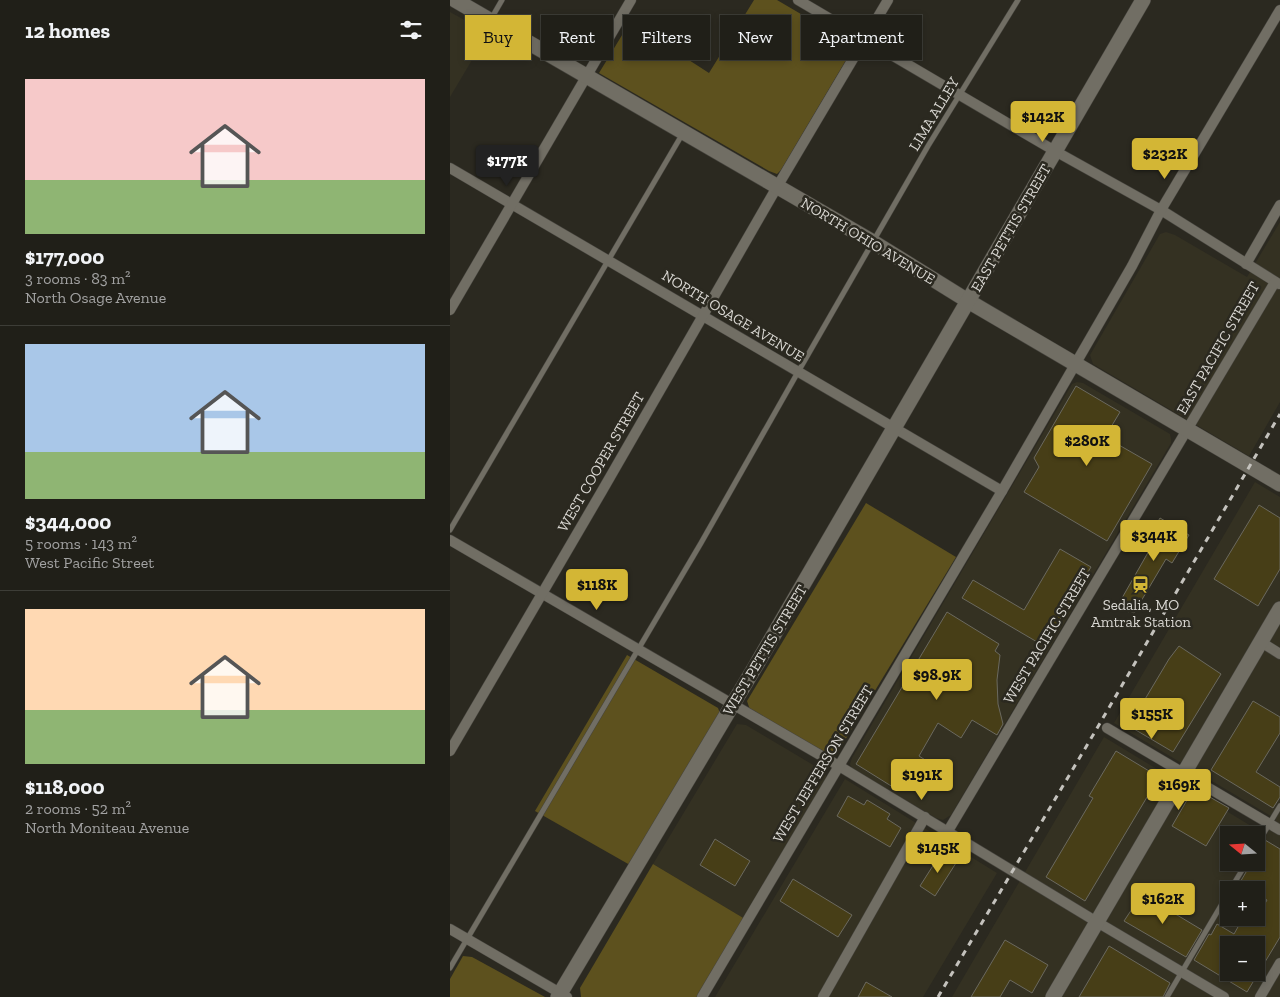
<!DOCTYPE html>
<html lang="en">
<head>
<meta charset="utf-8">
<style>
  body { margin:0; font-family:"Zilla Slab",serif; background:#282721; color:#f1f3f6; height:100vh; display:flex; flex-direction:column; font-size:19px; white-space:nowrap }
  * { box-sizing:border-box; margin:0 }
  p { font-size:16px; color:#a2a2a2 }
  .icon { flex:none; width:28px; height:28px; fill:none; stroke:currentColor; stroke-width:2; stroke-linecap:round; stroke-linejoin:round }
  .map { position:relative; flex:1; overflow:hidden }
  .panel { display:flex; flex-direction:column; background:#201f18; width:450px }
  .panel>* { flex:none }
  .top-card { position:absolute; left:15px; top:15px; width:475px; height:45px; display:flex; gap:10px }
  .needle { width:32px; rotate:288deg }
  .fabs { position:absolute; left:770px; top:826px; display:grid; gap:10px }
  .fabs a { display:grid; place-items:center; width:45px; height:45px; border-radius:0px; background:#201f18; box-shadow:0 2px 8px #0003,0 0 0 1px #3d3d37; font-size:25px }
  .price { position:absolute; translate:-50% -42px; padding:0 11px; border-radius:5px; background:#d3b635; color:#111; font-size:16px; line-height:32px; filter:drop-shadow(0 1px 2px #0008) }
  .price::after { content:''; position:absolute; left:50%; top:30px; width:15px; height:11px; margin-left:-8px; background:inherit; clip-path:polygon(0 0,100% 0,50% 100%) }
  .price.selected { background:#222; color:#fff }
  ul { padding:0; list-style:none }
  li { display:grid; align-content:center; gap:10px; height:265px; padding:0 25px }
  li+li { border-top:1px solid #3d3d37 }
  li span { display:grid; place-items:center; height:155px; border-radius:0px; color:#555 }
  li>.icon { margin-inline-start:auto }
  span .icon { width:90px; height:90px; fill:#fffc; stroke-width:1 }
  li b { font-size:21px }
  h2 { display:flex; justify-content:space-between; align-items:center; height:60px; padding:0 25px; font-size:21px }
  .pill { padding:0 18px; border-radius:0px; background:#201f18; box-shadow:0 2px 8px #0003,0 0 0 1px #3d3d37; font-size:18px; line-height:45px }
  .pill.selected { background:#d3b635; color:#111 }
  main { display:flex; flex:1; min-height:0 }
  .map>svg:first-child { display:block }
</style>
</head>
<body>
<main>
<section class="panel">
<h2>12 homes<svg class="icon" aria-label="filters" viewBox="0 0 24 24"><path d="M4 7h16M4 17h16"/><circle cx="9" cy="7" r="2"/><circle cx="15" cy="17" r="2"/></svg></h2>
<ul>
<li><span style="background:linear-gradient(#f6c9c9 65%,#8fb573 0)"><svg class="icon" aria-label="home" viewBox="0 0 24 24"><path d="M3 11l9-7 9 7M6 9v11h12V9"/></svg></span><div><b>$177,000</b><p>3 rooms · 83 m²</p><p>North Osage Avenue</p></div></li>
<li><span style="background:linear-gradient(#a9c7e8 70%,#8fb573 0)"><svg class="icon" aria-label="home" viewBox="0 0 24 24"><path d="M3 11l9-7 9 7M6 9v11h12V9"/></svg></span><div><b>$344,000</b><p>5 rooms · 143 m²</p><p>West Pacific Street</p></div></li>
<li><span style="background:linear-gradient(#ffd9b3 65%,#8fb573 0)"><svg class="icon" aria-label="home" viewBox="0 0 24 24"><path d="M3 11l9-7 9 7M6 9v11h12V9"/></svg></span><div><b>$118,000</b><p>2 rooms · 52 m²</p><p>North Moniteau Avenue</p></div></li>
</ul>
</section>
<div class="map">
<svg width="830" height="997" viewBox="0 0 830 997">
  <rect width="100%" height="100%" fill="#2b2920"/>
  <g fill="#343122" fill-rule="evenodd">
    <path d="M0 12 38 33 0 97Z"/>
    <path d="M830 222V402L799 456 643 364 640 355 710 234 716 232 725 235 797 277Z"/>
    <path d="M627 382 633 383 720 434 721 439V443L501 815 493 820 486 818 402 769 400 764 402 758 622 384Z"/>
    <path d="M805 482 830 497V997H502L654 737 816 835 826 819 664 723ZM779 835H806V862H779ZM779 890H806V918H779ZM779 945H806V972H779Z"/>
    <path d="M287 724 296 725 375 772 377 780 295 919 203 864Z"/>
    <path d="M395 779 547 873 473 997H265Z"/>
  </g>
  <g fill="#5d511e">
    <path d="M304 0H327L402 44V50L331 170 327 174 319 171 149 73 180 22 259 73Z"/>
    <path d="M416 503 506 557 386 755H374L300 710 297 701Z"/>
    <path d="M177 655 268 708 271 716 180 865 85 811Z"/>
    <path d="M203 864 295 919 248 997H131L130 988Z"/>
    <path d="M13 956 22 957 95 997H0V979Z"/>
  </g>
  <g fill="#473e17" stroke="#6b695f" fill-rule="evenodd">
    <path d="M626 386 670 412 655 437 702 464 657 541 574 492 589 467 584 458Z"/>
    <path d="M809 505 830 518V569L808 606 764 579Z"/>
    <path d="M710 518 739 535 722 563 716 559 684 613 680 611 679 612 668 605 700 549 694 546Z"/>
    <path d="M610 549 641 567 594 646 512 598 523 580 574 610Z"/>
    <path d="M497 612 549 644 545 651 550 655 547 680 548 704 553 724 547 735 522 720 511 738 488 723 469 756 480 763 467 785 453 776 446 789 406 764Z"/>
    <path d="M729 646 771 674 723 752 679 726 719 659Z"/>
    <path d="M803 701 830 717V733L806 772 830 787V797L823 808 761 770Z"/>
    <path d="M666 751 709 777 635 901 596 877 643 798 639 796Z"/>
    <path d="M744 788 779 808 756 846 722 826Z"/>
    <path d="M398 796 414 805 417 800 440 814 437 819 451 828 440 847 387 816Z"/>
    <path d="M265 839 300 861 285 886 250 865Z"/>
    <path d="M815 840 830 849V937L797 992 744 960 759 934 761 935 767 924 784 934 793 918H807L817 900 806 894V890H799L789 884 802 862H806V855ZM779 945H806V972H779Z"/>
    <path d="M491 853 506 863 485 896 470 886Z"/>
    <path d="M343 879 402 915 388 937 330 901Z"/>
    <path d="M692 894 752 930 736 957 674 921Z"/>
    <path d="M555 940 598 965 582 993 560 980 550 997H521Z"/>
    <path d="M659 946 720 983 713 997H629Z"/>
    <path d="M416 982 442 997H408Z"/>
  </g>
  <g fill="none" stroke-linecap="round" stroke-linejoin="round">
    <defs>
      <g id="lane">
        <path d="M41 19 52 0"/>
        <path d="M0 530 233 133"/>
        <path d="M806 846 830 806"/>
        <path d="M780 890 797 862"/>
        <path d="M0 968 251 543 348 372 478 146 568 0"/>
        <path d="M717 997 779 892"/>
      </g>
      <g id="street">
        <path d="M348 0 605 151 711 210 829 284"/>
        <path d="M0 168 552 491"/>
        <path d="M796 264 830 205"/>
        <path d="M0 310 181 0"/>
        <path d="M0 540 389 766 647 922 774 997"/>
        <path d="M811 642 830 654"/>
        <path d="M657 728 830 830"/>
        <path d="M0 751 152 491 327 187 438 0"/>
        <path d="M498 831 825 282"/>
        <path d="M0 929 117 997"/>
        <path d="M252 997 552 491 682 266 711 210 830 10"/>
        <path d="M373 997 475 817"/>
        <path d="M810 997 830 963"/>
      </g>
      <g id="secondary">
        <path d="M5 0 423 242 518 301 830 484"/>
        <path d="M108 997 305 667 693 0"/>
        <path d="M603 997 830 609"/>
      </g>
    </defs>
    <use href="#lane" stroke="#46443e" stroke-width="6"/>
    <use href="#street" stroke="#46443e" stroke-width="11"/>
    <use href="#secondary" stroke="#46443e" stroke-width="16"/>
    <use href="#lane" stroke="#716e64" stroke-width="5"/>
    <use href="#street" stroke="#716e64" stroke-width="10"/>
    <use href="#secondary" stroke="#716e64" stroke-width="15"/>
    <path stroke="#c4c2bd" stroke-width="3" stroke-dasharray="6 6" stroke-linecap="butt" d="M488 997 646 730 830 414"/>
  </g>
  <defs>
    <symbol id="station-bare" viewBox="-9 -9 18 18"><path d="M-3-6H3Q5-6 5-4V2Q5 4 3 4L4.5 6H3L1.5 4h-3L-3 6H-4.5L-3 4Q-5 4-5 2V-4Q-5-6-3-6ZM-3.5-4v3h7v-3ZM-3.5 1v1.5H-2V1ZM2 1v1.5H3.5V1Z" fill="#d3b635" stroke="#2b2920" stroke-width="2.5" paint-order="stroke"/></symbol>
  </defs>
  <g fill-rule="evenodd">
    <use href="#station-bare" x="678" y="572" width="25" height="25"/>
  </g>
  <g text-anchor="middle" dominant-baseline="central" stroke-width="5" stroke-linejoin="round" paint-order="stroke">
    <g font-size="15" fill="#d9d7d2" stroke="#2b2920">
      <text transform="translate(484 114) rotate(-59)">LIMA ALLEY</text>
      <text transform="translate(561 228) rotate(-60)">EAST PETTIS STREET</text>
      <text transform="translate(418 241) rotate(31)">NORTH OHIO AVENUE</text>
      <text transform="translate(283 316) rotate(31)">NORTH OSAGE AVENUE</text>
      <text transform="translate(768 348) rotate(-60)">EAST PACIFIC STREET</text>
      <text transform="translate(151 462) rotate(-60)">WEST COOPER STREET</text>
      <text transform="translate(597 636) rotate(-59)">WEST PACIFIC STREET</text>
      <text transform="translate(315 650) rotate(-59)">WEST PETTIS STREET</text>
      <text transform="translate(373 764) rotate(-59)">WEST JEFFERSON STREET</text>
    </g>
    <g font-size="15" fill="#d9d7d2" stroke="#2b2920">
      <text x="691" y="605">Sedalia, MO<tspan x="691" dy="17">Amtrak Station</tspan></text>
    </g>
  </g>
</svg>
<div class="fabs">
<a><svg class="needle" viewBox="-14 -14 28 28"><path d="M0-13l5 13h-10z" fill="#e53935"/><path d="M0 13l5-13h-10z" fill="#a2a2a2"/></svg></a>
<a>+</a>
<a>−</a>
</div>
<b class="price" style="left:593px;top:143px">$142K</b>
<b class="price" style="left:715px;top:180px">$232K</b>
<b class="price selected" style="left:57px;top:187px">$177K</b>
<b class="price" style="left:637px;top:467px">$280K</b>
<b class="price" style="left:704px;top:562px">$344K</b>
<b class="price" style="left:147px;top:611px">$118K</b>
<b class="price" style="left:487px;top:701px">$98.9K</b>
<b class="price" style="left:702px;top:740px">$155K</b>
<b class="price" style="left:472px;top:801px">$191K</b>
<b class="price" style="left:729px;top:811px">$169K</b>
<b class="price" style="left:488px;top:874px">$145K</b>
<b class="price" style="left:713px;top:925px">$162K</b>
<div class="top-card">
<a class="pill selected">Buy</a>
<a class="pill">Rent</a>
<a class="pill">Filters</a>
<a class="pill">New</a>
<a class="pill">Apartment</a>
</div>
</div>
</main>
</body>
</html>
